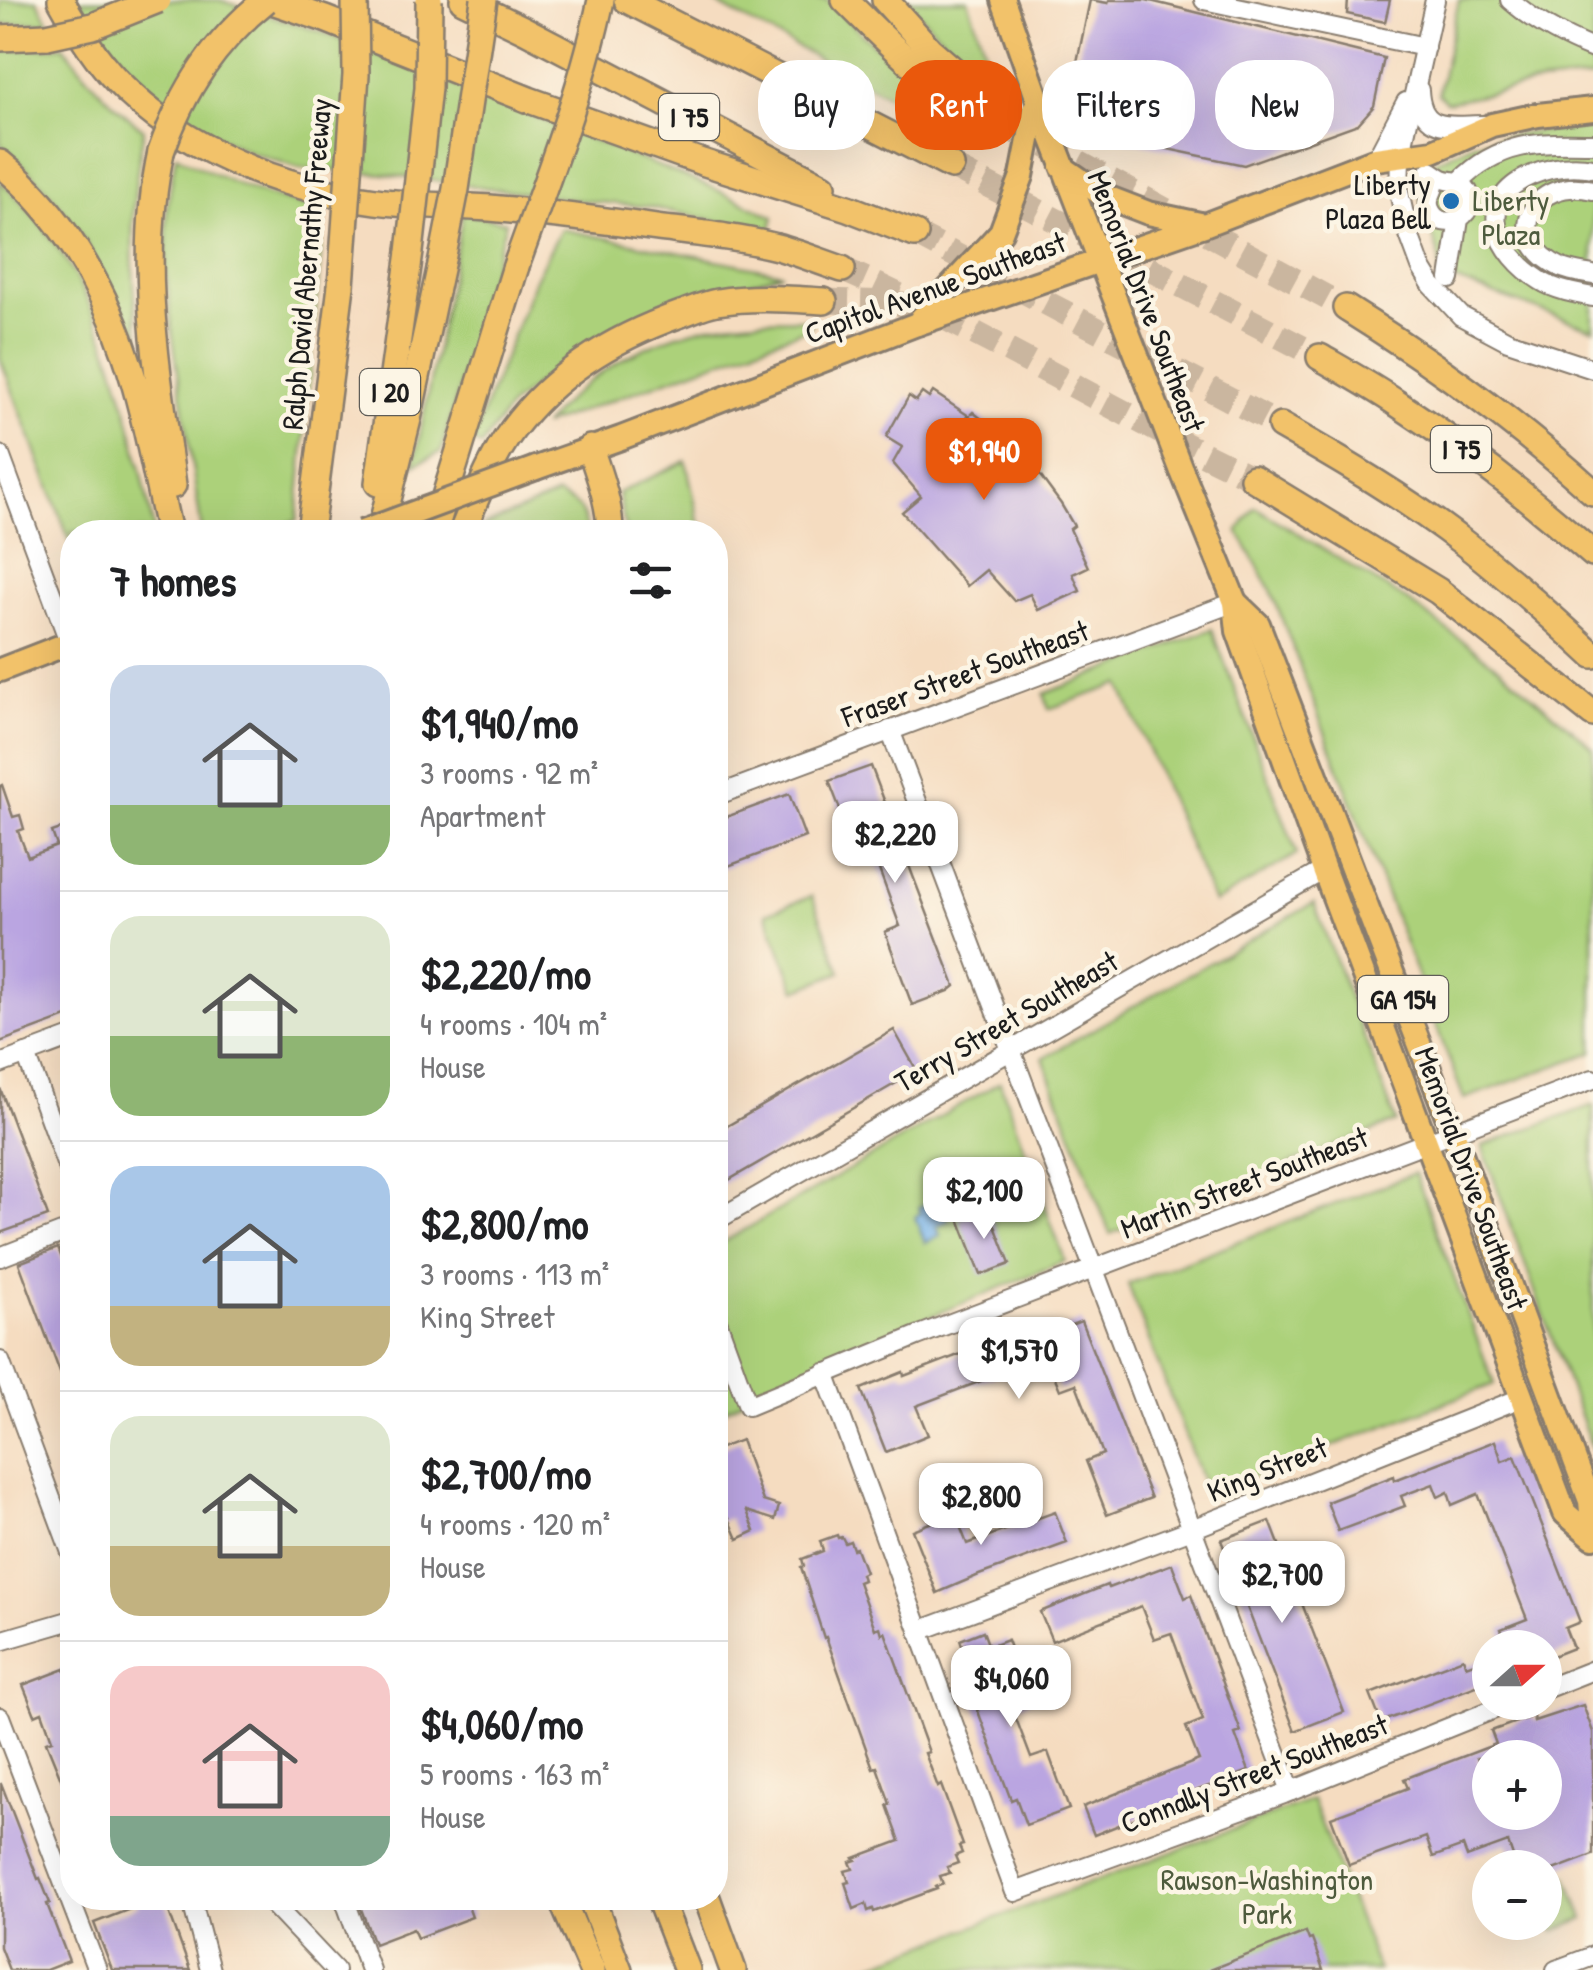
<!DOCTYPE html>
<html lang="en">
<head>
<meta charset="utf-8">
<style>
  body { margin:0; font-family:"Patrick Hand",sans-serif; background:#f6f6f6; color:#202124; height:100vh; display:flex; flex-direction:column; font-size:38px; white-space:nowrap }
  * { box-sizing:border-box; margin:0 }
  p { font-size:32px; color:#757577 }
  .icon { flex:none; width:55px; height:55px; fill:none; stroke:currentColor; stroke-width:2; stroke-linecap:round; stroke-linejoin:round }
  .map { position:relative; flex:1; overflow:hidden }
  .sheet { position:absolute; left:60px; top:520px; width:668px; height:1390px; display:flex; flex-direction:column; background:#fff; border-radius:40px; box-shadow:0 10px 40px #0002 }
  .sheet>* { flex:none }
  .banner { position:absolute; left:758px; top:60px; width:685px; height:90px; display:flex; gap:20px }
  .needle { width:65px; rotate:69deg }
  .fabs { position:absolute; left:1472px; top:1630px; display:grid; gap:20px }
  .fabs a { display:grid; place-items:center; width:90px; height:90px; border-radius:50%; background:#fff; box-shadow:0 10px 40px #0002; font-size:50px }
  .price { position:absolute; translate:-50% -85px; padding:0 22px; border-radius:20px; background:#fff; color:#222; font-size:32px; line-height:65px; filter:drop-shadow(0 2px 5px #0008) }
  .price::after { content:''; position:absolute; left:50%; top:60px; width:30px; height:22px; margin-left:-15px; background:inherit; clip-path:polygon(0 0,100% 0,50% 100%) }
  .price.current { background:#ea580c; color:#fff }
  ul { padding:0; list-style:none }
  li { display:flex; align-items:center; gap:30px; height:250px; padding:0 50px }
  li+li { border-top:2px solid #e0e0e0 }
  li span { display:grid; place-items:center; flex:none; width:280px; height:200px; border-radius:30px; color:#555 }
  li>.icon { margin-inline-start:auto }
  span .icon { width:120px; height:120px; fill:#fffc; stroke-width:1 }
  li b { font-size:42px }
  h2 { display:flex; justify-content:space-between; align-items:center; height:120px; padding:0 50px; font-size:42px }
  .tag { padding:0 35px; border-radius:40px; background:#fff; box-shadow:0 10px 40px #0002; font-size:35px; line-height:90px }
  .tag.current { background:#ea580c; color:#fff }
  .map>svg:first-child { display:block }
</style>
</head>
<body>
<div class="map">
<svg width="1593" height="1970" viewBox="0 0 1593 1970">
  <rect width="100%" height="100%" fill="#fcf5e5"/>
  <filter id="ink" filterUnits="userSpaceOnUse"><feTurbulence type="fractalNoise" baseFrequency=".01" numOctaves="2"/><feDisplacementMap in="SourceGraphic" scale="20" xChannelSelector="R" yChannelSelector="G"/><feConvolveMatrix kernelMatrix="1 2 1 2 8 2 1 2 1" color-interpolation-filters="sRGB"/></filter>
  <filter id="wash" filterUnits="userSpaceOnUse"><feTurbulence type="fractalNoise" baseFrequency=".0048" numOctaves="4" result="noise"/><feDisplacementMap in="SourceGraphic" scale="40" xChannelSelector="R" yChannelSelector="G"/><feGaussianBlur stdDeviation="2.25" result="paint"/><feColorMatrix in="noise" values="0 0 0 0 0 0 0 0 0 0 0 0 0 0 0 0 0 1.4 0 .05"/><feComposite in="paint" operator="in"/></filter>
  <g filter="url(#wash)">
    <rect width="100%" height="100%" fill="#f5dcc0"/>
    <g fill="#acd17a" stroke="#64764b" stroke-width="2.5">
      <path d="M0 0H37L49 22 0 25Z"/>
      <path d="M79 0H219L322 32 713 188 774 217 770 232 650 207 577 200 384 174 299 168 250 152 212 134 153 91 102 37Z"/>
      <path d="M709 0H827L876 47 966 118 956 132Z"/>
      <path d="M906 0H968L996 84 950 46Z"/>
      <path d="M1459 0H1593V78L1540 83 1447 102 1438 94Z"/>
      <path d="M64 46C87 79 112 105 144 130 129 205 130 261 139 336L133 339C98 257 69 203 0 144V51Z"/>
      <path d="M1577 127H1593V329L1439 275C1446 242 1405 200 1425 166L1474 143 1505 136Z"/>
      <path d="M176 155C227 182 268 199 325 210L297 520 261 532H202L173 338 166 270 167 208Z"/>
      <path d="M0 181C102 271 128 405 154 532H72V547L0 358Z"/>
      <path d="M463 213 506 222 441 452 414 465Z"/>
      <path d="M561 229 782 273 623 322 564 362 511 405 481 446 472 441 535 279Z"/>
      <path d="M814 319 809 328 544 425C587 373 648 339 714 325 747 319 781 319 814 319Z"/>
      <path d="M686 461 700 525 699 532H626L618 493Z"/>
      <path d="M557 495C581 506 582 507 587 532H482L484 526Z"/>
      <path d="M1255 507 1406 600 1501 669 1593 747V1052L1464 1099 1271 590 1238 531Z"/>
      <path d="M1212 629 1297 854 1214 903 1120 684 1049 709 1044 694Z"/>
      <path d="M812 896 841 972 796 990 766 913Z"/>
      <path d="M1314 903 1396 1122 1110 1234 1043 1058Z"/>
      <path d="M1000 1082 1065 1261 767 1384 734 1406 715 1413V1247Z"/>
      <path d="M1593 1105V1451L1482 1146Z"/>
      <path d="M1415 1173 1494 1384 1207 1494 1128 1284Z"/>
      <path d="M1312 1800 1378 1970H857Z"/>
      <path d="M1566 1875 1584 1919 1554 1931 1545 1908V1883Z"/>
    </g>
    <path fill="#7bb7ed" stroke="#4c6a84" stroke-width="2.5" d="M956 1180 965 1201 945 1209 949 1220 937 1226 940 1236 925 1243 915 1217 921 1213 919 1207 934 1201 931 1193Z"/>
    <g id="blocks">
      <g fill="#baa5e1" fill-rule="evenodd">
        <path d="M1090 0 1108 3 1109 0H1146L1384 58 1374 106 1358 124 1244 165 1091 133 1093 120 1072 86Z"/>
        <path d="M1348 0H1390L1385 22 1347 14Z"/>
        <path d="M933 392 969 416 973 412 1004 437 1033 466 1061 504 1074 526 1070 529 1088 567 1073 574 1080 591 1038 610 1030 594 1014 601 986 570 967 586 902 512 921 496 893 463 902 447 886 437 909 396 916 401 922 393 929 398Z"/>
        <path d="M871 766 955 986 949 991 912 1005 885 932 900 926 871 848 857 853 829 781Z"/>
        <path d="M2 785 13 817 20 815 24 829 18 831 28 857 57 846 52 832 72 825V1015L0 1042V786Z"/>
        <path d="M789 794 805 837 715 871V821Z"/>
        <path d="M894 1030 917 1071 715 1188V1133Z"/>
        <path d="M0 1088 48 1216 0 1233Z"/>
        <path d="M988 1208 1010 1264 981 1275 959 1219Z"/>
        <path d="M58 1248 72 1285 71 1402 19 1263Z"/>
        <path d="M1081 1321 1151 1498 1107 1515 1086 1461 1103 1454 1076 1384 1060 1390 1046 1356 916 1406 928 1435 886 1452 861 1389 903 1372 904 1376 1015 1333 1020 1345Z"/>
        <path d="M741 1440 763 1501 779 1506 775 1520 747 1511 755 1531 738 1539 729 1518 715 1523V1450Z"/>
        <path d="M1495 1441 1502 1461 1515 1456 1580 1622 1565 1628 1573 1648 1545 1659V1648H1508L1501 1629 1527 1619 1478 1494 1452 1505 1448 1492 1438 1497 1433 1484 1401 1496 1405 1506 1338 1531 1327 1502 1394 1476 1395 1480Z"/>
        <path d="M1055 1512 1067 1543 979 1575 937 1593 912 1530 955 1513 967 1544Z"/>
        <path d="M1270 1521 1344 1712 1295 1731 1221 1540Z"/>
        <path d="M837 1535 838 1538 842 1537 845 1543 850 1541 853 1549 856 1548 865 1572 861 1574 863 1580 858 1582 875 1629 880 1627 882 1634 885 1632 929 1752 925 1753 938 1787 941 1785 963 1845 959 1846 962 1853 955 1856 958 1863 947 1867 950 1873 940 1876 943 1884 936 1887 937 1889 874 1912 873 1909 868 1911 866 1904 854 1909 845 1883 849 1882 845 1871 853 1869 850 1862 856 1860 854 1858 900 1841 887 1805 890 1804 887 1795 877 1767 873 1768 826 1637 824 1638 801 1567 804 1566 802 1559 823 1551 820 1541Z"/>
        <path d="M1172 1564 1185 1598 1191 1595 1241 1732 1235 1734 1249 1771 1187 1794 1189 1797 1094 1835 1083 1807 1199 1760 1186 1727 1203 1720 1171 1633 1154 1639 1141 1606 1052 1641 1040 1612 1107 1585 1108 1588Z"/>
        <path d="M983 1631 989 1647 1007 1640 1029 1701 1012 1708 1031 1758 1048 1752 1069 1809 1026 1825 1016 1798 1011 1800 969 1687 976 1685 960 1640Z"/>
        <path d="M1490 1657V1681L1381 1722 1370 1694 1463 1658 1466 1666Z"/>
        <path d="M65 1669 72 1690V1800L70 1801 46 1742 52 1740 42 1712 35 1715 23 1685Z"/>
        <path d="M1583 1705 1593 1732V1855L1545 1873V1868H1517L1508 1842 1467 1857 1463 1846 1433 1857 1426 1837 1349 1865 1331 1817 1408 1788 1404 1779 1496 1744 1491 1731 1533 1716 1534 1721ZM1477 1758H1545V1812H1490V1792Z"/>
        <path d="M1 1783 38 1879 40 1878 50 1903 47 1904 69 1961 46 1970H9L0 1947Z"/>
        <path d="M135 1898H164L190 1970H112L94 1923 138 1906Z"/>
        <path d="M357 1898H465L472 1917 417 1938 413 1929 374 1944Z"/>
        <path d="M1306 1932 1309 1940 1312 1939 1323 1970H1209Z"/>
      </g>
    </g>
  </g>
  <g filter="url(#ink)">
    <use href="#blocks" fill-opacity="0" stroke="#887c6e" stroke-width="2.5"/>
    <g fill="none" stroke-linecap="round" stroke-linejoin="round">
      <g stroke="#cab69f" stroke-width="25" stroke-dasharray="25 12" stroke-linecap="butt">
        <path d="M978 115 1047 146 1346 308"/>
        <path d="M951 166 1320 357"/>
        <path d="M915 234 1281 426"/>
        <path d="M842 269C983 331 1114 412 1253 478"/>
        <path d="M824 301 897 303 908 305"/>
      </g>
      <defs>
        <g id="minor">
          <path d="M1204 0 1425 47"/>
          <path d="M1435 0 1400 157 1399 192 1408 232 1421 267 1432 285 1461 316 1508 341 1593 369"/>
          <path d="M1510 0C1535 22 1563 37 1593 49"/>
          <path d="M1419 90C1421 134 1450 125 1484 125"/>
          <path d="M1376 159 1406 102"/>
          <path d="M1593 168C1572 164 1551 167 1532 175 1471 201 1498 254 1541 281 1555 290 1577 294 1593 297"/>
          <path d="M1430 171C1434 173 1438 177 1443 179 1451 182 1459 180 1465 187 1485 211 1442 238 1430 209 1426 198 1433 195 1434 186 1434 181 1431 176 1430 171Z"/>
          <path d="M1459 182C1499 141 1539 142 1593 143"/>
          <path d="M1593 190C1533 175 1499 239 1562 268 1572 272 1583 273 1593 275"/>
          <path d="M1450 279 1459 219"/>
          <path d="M0 455 70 644"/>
          <path d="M890 730 1291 1791"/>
          <path d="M715 796 1235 602"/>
          <path d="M26 1054 72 1180"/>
          <path d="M0 1064 72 1037"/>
          <path d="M715 1221 1324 870"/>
          <path d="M0 1257 72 1229"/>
          <path d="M715 1315 748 1406 917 1336 1593 1079"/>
          <path d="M0 1361 72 1555"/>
          <path d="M825 1373 1015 1892 1284 1794 1512 1702"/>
          <path d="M919 1631 1192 1529 1521 1398"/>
          <path d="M0 1641 72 1620"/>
          <path d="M1545 1689 1593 1670"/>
          <path d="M0 1717 97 1970"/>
          <path d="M191 1898 210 1970"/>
          <path d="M267 1898 335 1970"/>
          <path d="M344 1898 370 1970"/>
          <path d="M1556 1970 1593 1956"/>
        </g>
        <g id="major">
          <path d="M1003 0 1043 114"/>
          <path d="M1204 225 1376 159 1433 151 1492 125 1538 115 1593 109"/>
          <path d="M536 468 621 438 917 324"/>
          <path d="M1181 469 1235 602 1238 631 1324 870 1565 1513 1593 1537"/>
          <path d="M1235 602 1258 624 1446 1113 1590 1501 1593 1533"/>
          <path d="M0 670 72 642"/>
        </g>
        <g id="highway">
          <path d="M61 0C77 29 94 57 117 81 185 152 280 188 376 201 413 206 452 205 490 208 545 213 601 220 657 228 697 233 738 237 777 247 799 253 821 262 842 269"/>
          <path d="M269 0 325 19 529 100 702 162 848 208 915 234"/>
          <path d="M463 0 525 30 823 186"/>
          <path d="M627 0 951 166"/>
          <path d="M845 0C887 42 928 83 978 115"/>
          <path d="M885 0 930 50 988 100"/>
          <path d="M0 38 47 36"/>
          <path d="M161 152C137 261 158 375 173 485"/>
          <path d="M0 163C59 211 101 281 125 353 145 411 155 473 169 532"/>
          <path d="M1346 308C1434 363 1516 422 1593 492"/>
          <path d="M1320 357C1346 372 1373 387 1398 404 1467 449 1532 500 1593 554"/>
          <path d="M1281 426C1344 462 1407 499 1464 543 1509 578 1551 616 1593 655"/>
          <path d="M590 448C599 475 610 504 610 532"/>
          <path d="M1253 478 1438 591 1593 714"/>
          <path d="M378 483 410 252"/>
          <path d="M310 532 341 286"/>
          <path d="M380 532 408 419 443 255"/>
          <path d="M434 532 516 266"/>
          <path d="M462 532C476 499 491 458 513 429 555 373 615 337 681 314 692 310 705 304 717 302 753 296 788 299 824 301"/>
          <path d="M70 644 72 650"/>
          <path d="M561 1898 592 1970"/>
          <path d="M591 1898 619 1970"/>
          <path d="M659 1898 687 1970"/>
          <path d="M707 1898 733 1970"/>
        </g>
      </defs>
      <use href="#minor" stroke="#887c6e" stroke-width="22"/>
      <use href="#major" stroke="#887c6e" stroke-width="28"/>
      <use href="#highway" stroke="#887c6e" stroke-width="30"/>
      <use href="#minor" stroke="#fff" stroke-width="18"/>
      <use href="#major" stroke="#f2c26a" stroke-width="22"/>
      <use href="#highway" stroke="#f2c26a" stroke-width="25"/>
      <defs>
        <g id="major-bridge">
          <path d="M1043 114 1181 469"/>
          <path d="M1062 167 1104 196 1148 213 1200 224"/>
          <path d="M921 319 1001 232 1022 176 1035 109"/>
          <path d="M917 324 1204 225"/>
          <path d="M362 532 536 468"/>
        </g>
        <g id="highway-bridge">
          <path d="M47 36 93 26 158 0"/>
          <path d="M161 152C183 89 214 42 266 0"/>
          <path d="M410 252 428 88 429 0"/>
          <path d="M443 255 456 189 484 0"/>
          <path d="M516 266C547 179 582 91 601 0"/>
          <path d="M341 286 356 75 355 0"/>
        </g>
      </defs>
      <use href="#major-bridge" stroke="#887c6e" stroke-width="28" stroke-linecap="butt"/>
      <use href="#highway-bridge" stroke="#887c6e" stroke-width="30" stroke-linecap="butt"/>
      <use href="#major-bridge" stroke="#f2c26a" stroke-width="22"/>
      <use href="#highway-bridge" stroke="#f2c26a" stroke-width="25"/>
    </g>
  </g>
  <circle fill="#1f6fb2" stroke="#fcf5e5" stroke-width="4" cx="1451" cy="201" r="10"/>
  <g text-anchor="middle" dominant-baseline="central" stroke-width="9" stroke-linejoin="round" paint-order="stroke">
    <g fill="#fcf5e5" stroke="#5f5d58" stroke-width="2.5">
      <rect x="659" y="94" width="60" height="46" rx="8"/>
      <rect x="360" y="369" width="60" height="46" rx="8"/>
      <rect x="1431" y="426" width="60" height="46" rx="8"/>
      <rect x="1358" y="976" width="90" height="46" rx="8"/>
    </g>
    <g font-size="28" font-weight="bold" fill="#1c1c1c">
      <text x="689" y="117">I 75</text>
      <text x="390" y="392">I 20</text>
      <text x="1461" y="449">I 75</text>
      <text x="1403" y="999">GA 154</text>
    </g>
    <g font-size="30" fill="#1c1c1c" stroke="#fcf5e5" text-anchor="end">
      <text x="1431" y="184">Liberty<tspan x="1431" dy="34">Plaza Bell</tspan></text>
    </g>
    <g font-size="30" fill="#4e5b3d" stroke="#fcf5e5">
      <text x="1511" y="200">Liberty<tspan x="1511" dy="34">Plaza</tspan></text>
      <text x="1267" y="1879">Rawson-Washington<tspan x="1267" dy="34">Park</tspan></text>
    </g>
    <g font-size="30" fill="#1c1c1c" stroke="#fcf5e5">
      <text transform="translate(306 264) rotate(-85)">Ralph David Abernathy Freeway</text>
      <text transform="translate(935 287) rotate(-20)">Capitol Avenue Southeast</text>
      <text transform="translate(1147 301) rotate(69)">Memorial Drive Southeast</text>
      <text transform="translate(965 673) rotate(-20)">Fraser Street Southeast</text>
      <text transform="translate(1006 1021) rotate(-30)">Terry Street Southeast</text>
      <text transform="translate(1472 1178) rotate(70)">Memorial Drive Southeast</text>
      <text transform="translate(1244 1182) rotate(-21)">Martin Street Southeast</text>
      <text transform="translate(1267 1469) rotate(-22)">King Street</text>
      <text transform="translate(1254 1773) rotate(-21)">Connally Street Southeast</text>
    </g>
  </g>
</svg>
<div class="fabs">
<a><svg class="needle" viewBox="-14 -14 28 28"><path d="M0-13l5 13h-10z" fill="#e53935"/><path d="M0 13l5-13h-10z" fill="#757577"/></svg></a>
<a>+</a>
<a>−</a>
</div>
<b class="price current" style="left:984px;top:503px">$1,940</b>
<b class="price" style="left:895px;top:886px">$2,220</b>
<b class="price" style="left:984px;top:1242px">$2,100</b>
<b class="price" style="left:1019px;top:1402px">$1,570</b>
<b class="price" style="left:981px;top:1548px">$2,800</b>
<b class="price" style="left:1282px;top:1626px">$2,700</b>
<b class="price" style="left:1011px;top:1730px">$4,060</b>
<div class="banner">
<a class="tag">Buy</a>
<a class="tag current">Rent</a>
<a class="tag">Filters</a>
<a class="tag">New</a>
</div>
<section class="sheet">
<h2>7 homes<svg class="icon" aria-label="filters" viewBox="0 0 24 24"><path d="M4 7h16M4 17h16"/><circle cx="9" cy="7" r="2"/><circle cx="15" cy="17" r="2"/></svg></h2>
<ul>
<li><span style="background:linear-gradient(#c9d6e8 70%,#8fb573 0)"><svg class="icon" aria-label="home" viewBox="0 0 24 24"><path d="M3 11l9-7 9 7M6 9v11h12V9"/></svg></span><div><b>$1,940/mo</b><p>3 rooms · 92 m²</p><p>Apartment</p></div></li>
<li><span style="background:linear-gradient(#dfe7d0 60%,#8fb573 0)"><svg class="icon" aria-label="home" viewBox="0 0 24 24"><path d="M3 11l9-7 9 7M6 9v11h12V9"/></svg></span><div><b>$2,220/mo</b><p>4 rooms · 104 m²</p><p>House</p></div></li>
<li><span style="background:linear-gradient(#a9c7e8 70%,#c2b280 0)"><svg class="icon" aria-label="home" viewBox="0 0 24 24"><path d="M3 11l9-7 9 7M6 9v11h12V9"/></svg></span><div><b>$2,800/mo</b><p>3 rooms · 113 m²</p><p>King Street</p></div></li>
<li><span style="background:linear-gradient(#dfe7d0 65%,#c2b280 0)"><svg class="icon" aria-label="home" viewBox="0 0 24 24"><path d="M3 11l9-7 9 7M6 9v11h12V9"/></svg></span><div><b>$2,700/mo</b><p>4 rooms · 120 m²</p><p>House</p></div></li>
<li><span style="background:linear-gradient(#f6c9c9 75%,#7fa58c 0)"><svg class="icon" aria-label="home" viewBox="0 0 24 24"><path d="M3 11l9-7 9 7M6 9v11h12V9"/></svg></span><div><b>$4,060/mo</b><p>5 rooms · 163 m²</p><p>House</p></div></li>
</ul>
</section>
</div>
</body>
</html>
